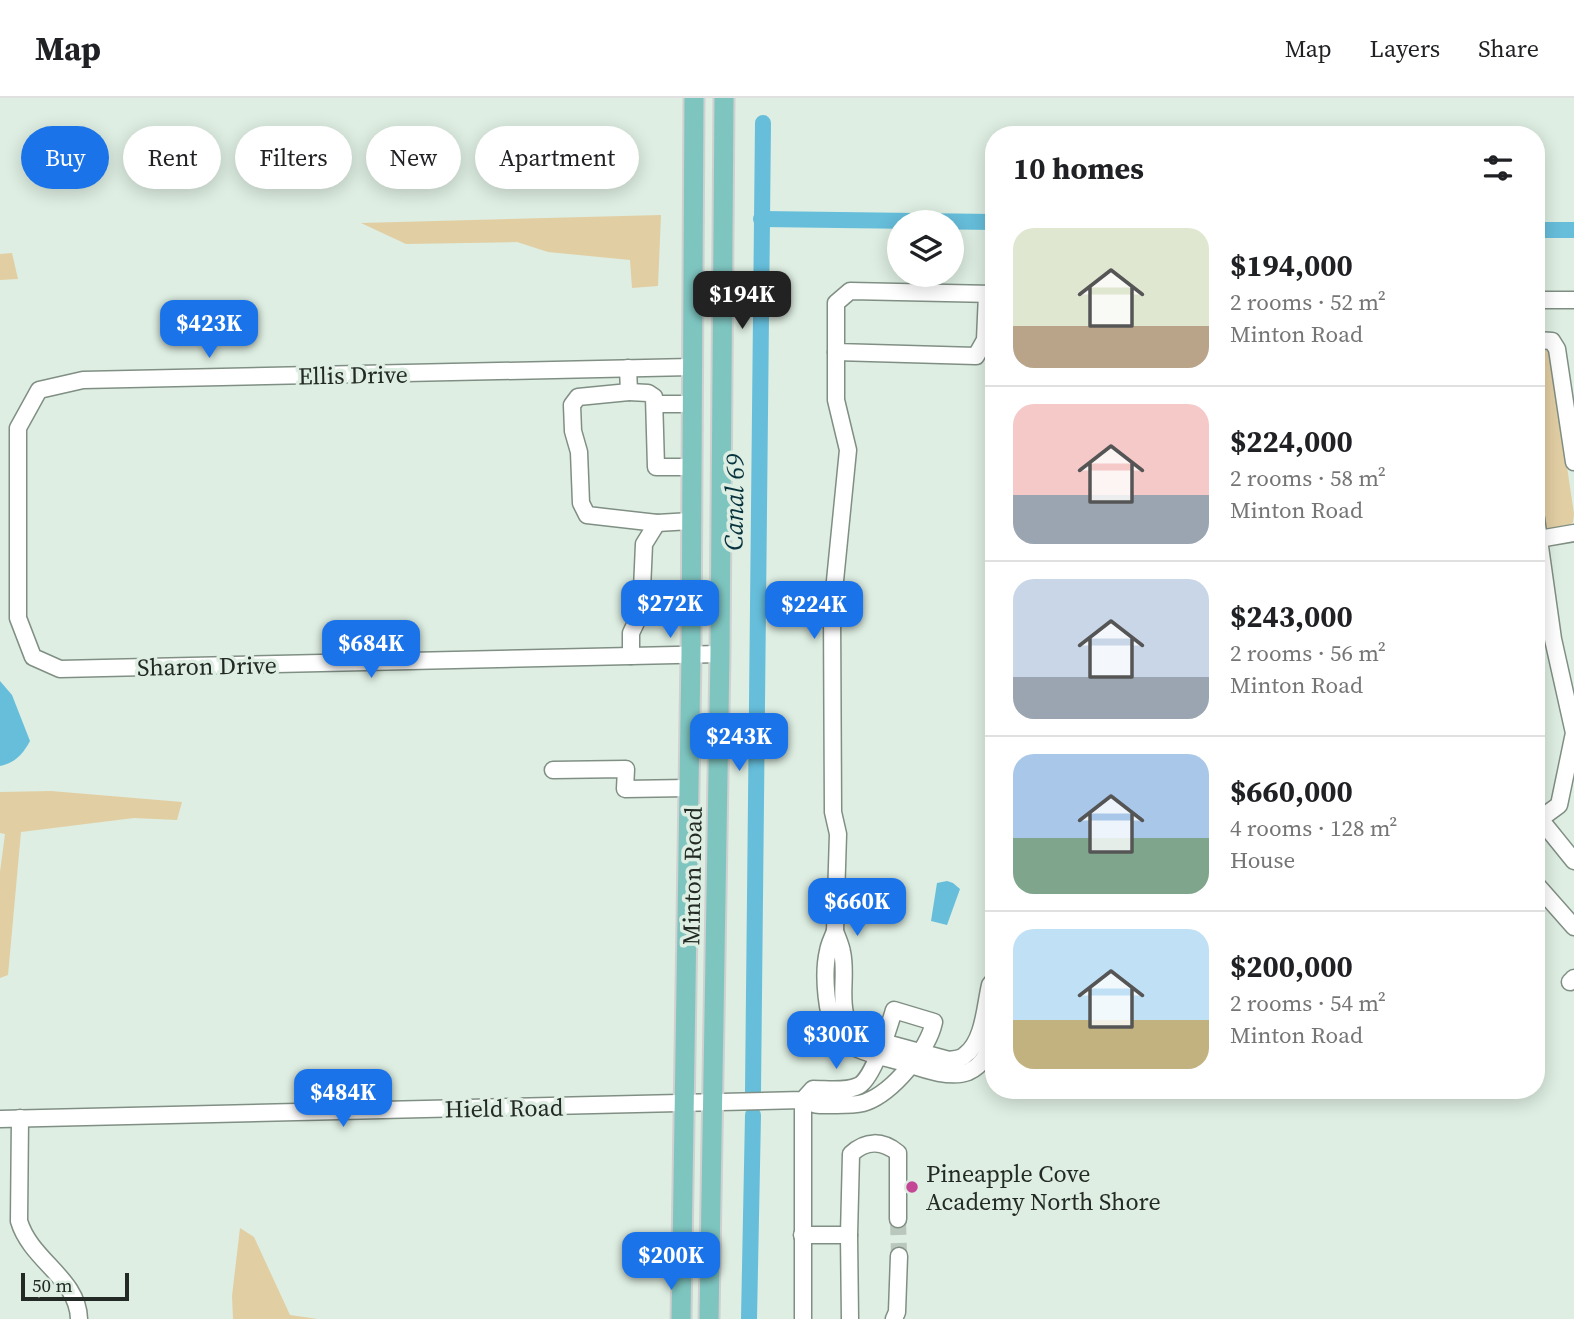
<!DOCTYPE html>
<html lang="en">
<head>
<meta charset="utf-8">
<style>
  body { margin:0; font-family:"Source Serif 4",serif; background:#f6f6f6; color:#202124; height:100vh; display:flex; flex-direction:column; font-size:26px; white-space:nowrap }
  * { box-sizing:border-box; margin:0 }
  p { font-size:23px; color:#757577 }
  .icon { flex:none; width:38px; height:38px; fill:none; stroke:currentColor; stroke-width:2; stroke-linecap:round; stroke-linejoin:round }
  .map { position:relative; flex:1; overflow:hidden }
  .sheet { position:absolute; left:985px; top:28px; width:560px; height:973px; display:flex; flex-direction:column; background:#fff; border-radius:28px; box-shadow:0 4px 18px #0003 }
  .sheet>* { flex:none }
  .hud { position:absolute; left:21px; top:28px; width:665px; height:63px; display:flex; gap:14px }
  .controls { position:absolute; left:887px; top:112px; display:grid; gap:14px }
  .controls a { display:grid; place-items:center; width:77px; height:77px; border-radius:50%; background:#fff; box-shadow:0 4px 18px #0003; font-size:35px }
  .scale { position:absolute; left:21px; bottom:18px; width:108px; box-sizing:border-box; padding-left:7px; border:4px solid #232a25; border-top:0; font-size:19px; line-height:24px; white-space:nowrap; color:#232a25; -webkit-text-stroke:5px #deeee2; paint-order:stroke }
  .price { position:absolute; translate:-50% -60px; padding:0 16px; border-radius:14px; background:#1a73e8; color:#fff; font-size:23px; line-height:46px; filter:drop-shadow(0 2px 4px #0008) }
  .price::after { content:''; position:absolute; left:50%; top:42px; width:21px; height:16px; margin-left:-10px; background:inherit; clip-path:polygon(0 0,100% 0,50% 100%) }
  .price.on { background:#222; color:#fff }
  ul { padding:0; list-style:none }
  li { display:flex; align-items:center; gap:21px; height:175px; padding:0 28px }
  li+li { border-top:2px solid #e0e0e0 }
  li span { display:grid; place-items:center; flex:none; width:196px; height:140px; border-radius:21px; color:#555 }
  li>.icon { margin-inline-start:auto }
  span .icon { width:84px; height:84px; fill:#fffc; stroke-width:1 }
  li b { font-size:30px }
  h2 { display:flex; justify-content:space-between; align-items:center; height:84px; padding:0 28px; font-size:30px }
  .pill { padding:0 24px; border-radius:32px; background:#fff; box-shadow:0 4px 18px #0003; font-size:24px; line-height:63px }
  .pill.on { background:#1a73e8; color:#fff }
  header { display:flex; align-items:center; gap:42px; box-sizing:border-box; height:98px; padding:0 35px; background:#fff; border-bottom:2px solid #e0e0e0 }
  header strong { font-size:33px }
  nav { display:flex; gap:38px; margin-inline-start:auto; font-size:24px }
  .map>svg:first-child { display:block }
</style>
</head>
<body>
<header>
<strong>Map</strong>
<nav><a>Map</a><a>Layers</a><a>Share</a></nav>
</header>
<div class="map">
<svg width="1574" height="1221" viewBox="0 0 1574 1221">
  <rect width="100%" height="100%" fill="#deeee2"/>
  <g fill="#e2cea3">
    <path d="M661 117 658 188 632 190 630 162 548 154 517 144 406 146 361 125Z"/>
    <path d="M12 155 18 181 0 182V156Z"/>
    <path d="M1536 250 1548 251 1550 254 1574 416 1573 424 1569 428 1546 432 1536 362Z"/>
    <path d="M51 693 182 704 177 722 134 720 21 734 8 877 0 880V774L5 736 0 735V694Z"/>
    <path d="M240 1130 254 1139 290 1217 318 1221H233L232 1198Z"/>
  </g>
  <g fill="#66bedb">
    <path d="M0 583 12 597 30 643C23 656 15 665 0 668Z"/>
    <path d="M947 783 953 785 960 791 947 827 931 823 937 785Z"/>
  </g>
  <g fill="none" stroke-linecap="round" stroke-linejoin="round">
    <g stroke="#66bedb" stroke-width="16">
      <path d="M761 121 994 124"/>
      <path d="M1536 132H1574"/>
      <path d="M753 993 763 25"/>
      <path d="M749 1221 753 1017"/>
    </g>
    <path stroke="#b9c7bc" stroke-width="16" stroke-dasharray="16 8" stroke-linecap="butt" d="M898 1121 899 1158"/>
    <defs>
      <g id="minor">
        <path d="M987 196 985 242 976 258 836 254V205L850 193 994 196"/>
        <path d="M1536 202H1574"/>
        <path d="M1536 242 1552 243 1557 251 1574 364"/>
        <path d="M691 269 83 282 39 292 18 330V520L33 559 60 571 720 556"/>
        <path d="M628 270 629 294 578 299 572 307 573 333 579 354 581 405 587 417 657 425 691 423"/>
        <path d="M629 294 648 295 654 299 656 369H691"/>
        <path d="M655 306H691"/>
        <path d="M1536 420 1553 541 1574 635 1559 707 1536 724"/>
        <path d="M1539 441 1574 435"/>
        <path d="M631 558V535L641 514 644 446 657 425"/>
        <path d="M553 672 626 671 625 691 688 690"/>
        <path d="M1540 721 1574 763"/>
        <path d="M1536 786 1574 829"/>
        <path d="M835 833 838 736 833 714 832 513 848 352 836 302V254"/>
        <path d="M994 882 990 887C985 908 984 943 965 957 961 961 955 961 949 962L864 939C831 922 849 884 842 854 841 847 837 839 835 833 833 839 829 846 828 853 823 874 825 924 841 940 856 955 885 959 905 965 923 971 950 981 968 974 984 967 990 952 994 936"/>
        <path d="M1570 884 1574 880"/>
        <path d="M20 1020 19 1123C31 1163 78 1180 79 1221"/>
        <path d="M0 1021 803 1002C814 1008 821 1007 834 1007 844 1006 857 1008 866 1004 893 994 928 952 934 924L894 912C889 929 873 982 858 988 845 994 827 991 813 991L803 1002V1221"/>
        <path d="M802 1137H849L850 1221"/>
        <path d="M849 1137 851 1056C866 1042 882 1042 898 1055V1121"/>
        <path d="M894 1221 897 1214 899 1158"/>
      </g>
      <g id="major">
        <path d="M681 1221 691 557 694 0"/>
        <path d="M709 1221 720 556 724 0"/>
      </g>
    </defs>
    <use href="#minor" stroke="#808f84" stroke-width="19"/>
    <use href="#major" stroke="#cfd0cf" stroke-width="23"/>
    <use href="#minor" stroke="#fff" stroke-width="16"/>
    <use href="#major" stroke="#7ec5c0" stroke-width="19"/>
  </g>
  <circle fill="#c44796" stroke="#deeee2" stroke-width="2.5" cx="912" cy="1089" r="7"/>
  <g text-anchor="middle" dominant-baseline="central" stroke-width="7" stroke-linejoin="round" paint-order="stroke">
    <g font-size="24" fill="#232a25" stroke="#deeee2">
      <text transform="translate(353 277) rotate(-1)">Ellis Drive</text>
      <text transform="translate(207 568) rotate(-1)">Sharon Drive</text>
      <text transform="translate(692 778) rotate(-89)">Minton Road</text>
      <text transform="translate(504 1010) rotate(-1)">Hield Road</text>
    </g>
    <g font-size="24" fill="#232a25" stroke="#deeee2" text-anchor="start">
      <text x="926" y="1075">Pineapple Cove<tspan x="926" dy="28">Academy North Shore</tspan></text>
    </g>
    <g font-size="26" font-style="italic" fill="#07333f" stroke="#deeee2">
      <text transform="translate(734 404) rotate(-89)">Canal 69</text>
    </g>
  </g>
</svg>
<div class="controls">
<a><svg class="icon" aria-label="layers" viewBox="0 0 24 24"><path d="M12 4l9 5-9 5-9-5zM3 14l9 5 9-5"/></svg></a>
</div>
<div class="scale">50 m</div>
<b class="price on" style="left:742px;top:233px">$194K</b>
<b class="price" style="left:209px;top:262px">$423K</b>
<b class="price" style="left:670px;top:542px">$272K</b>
<b class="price" style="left:814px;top:543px">$224K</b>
<b class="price" style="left:371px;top:582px">$684K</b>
<b class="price" style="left:739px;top:675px">$243K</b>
<b class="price" style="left:857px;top:840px">$660K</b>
<b class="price" style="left:836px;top:973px">$300K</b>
<b class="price" style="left:343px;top:1031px">$484K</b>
<b class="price" style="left:671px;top:1194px">$200K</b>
<div class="hud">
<a class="pill on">Buy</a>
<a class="pill">Rent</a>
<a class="pill">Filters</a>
<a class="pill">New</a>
<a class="pill">Apartment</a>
</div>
<section class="sheet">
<h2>10 homes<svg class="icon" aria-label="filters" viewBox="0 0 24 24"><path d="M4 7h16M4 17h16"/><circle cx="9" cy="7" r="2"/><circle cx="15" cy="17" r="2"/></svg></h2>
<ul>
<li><span style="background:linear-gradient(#dfe7d0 70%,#b9a48a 0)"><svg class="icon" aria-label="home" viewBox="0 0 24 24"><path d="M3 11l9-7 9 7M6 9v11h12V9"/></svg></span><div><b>$194,000</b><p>2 rooms · 52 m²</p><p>Minton Road</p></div></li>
<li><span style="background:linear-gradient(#f6c9c9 65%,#9aa5b1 0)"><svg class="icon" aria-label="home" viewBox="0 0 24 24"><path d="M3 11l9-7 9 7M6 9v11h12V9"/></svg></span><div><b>$224,000</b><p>2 rooms · 58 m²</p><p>Minton Road</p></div></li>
<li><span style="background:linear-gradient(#c9d6e8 70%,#9aa5b1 0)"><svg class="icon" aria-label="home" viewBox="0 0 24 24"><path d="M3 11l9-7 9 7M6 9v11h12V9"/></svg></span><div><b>$243,000</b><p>2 rooms · 56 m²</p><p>Minton Road</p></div></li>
<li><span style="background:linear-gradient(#a9c7e8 60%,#7fa58c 0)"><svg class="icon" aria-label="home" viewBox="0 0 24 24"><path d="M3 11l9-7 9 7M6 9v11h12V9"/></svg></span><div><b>$660,000</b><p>4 rooms · 128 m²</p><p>House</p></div></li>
<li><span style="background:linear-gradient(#bfe0f5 65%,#c2b280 0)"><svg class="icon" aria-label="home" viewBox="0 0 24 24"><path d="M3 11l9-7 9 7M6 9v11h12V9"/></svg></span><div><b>$200,000</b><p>2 rooms · 54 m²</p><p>Minton Road</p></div></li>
</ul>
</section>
</div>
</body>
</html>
